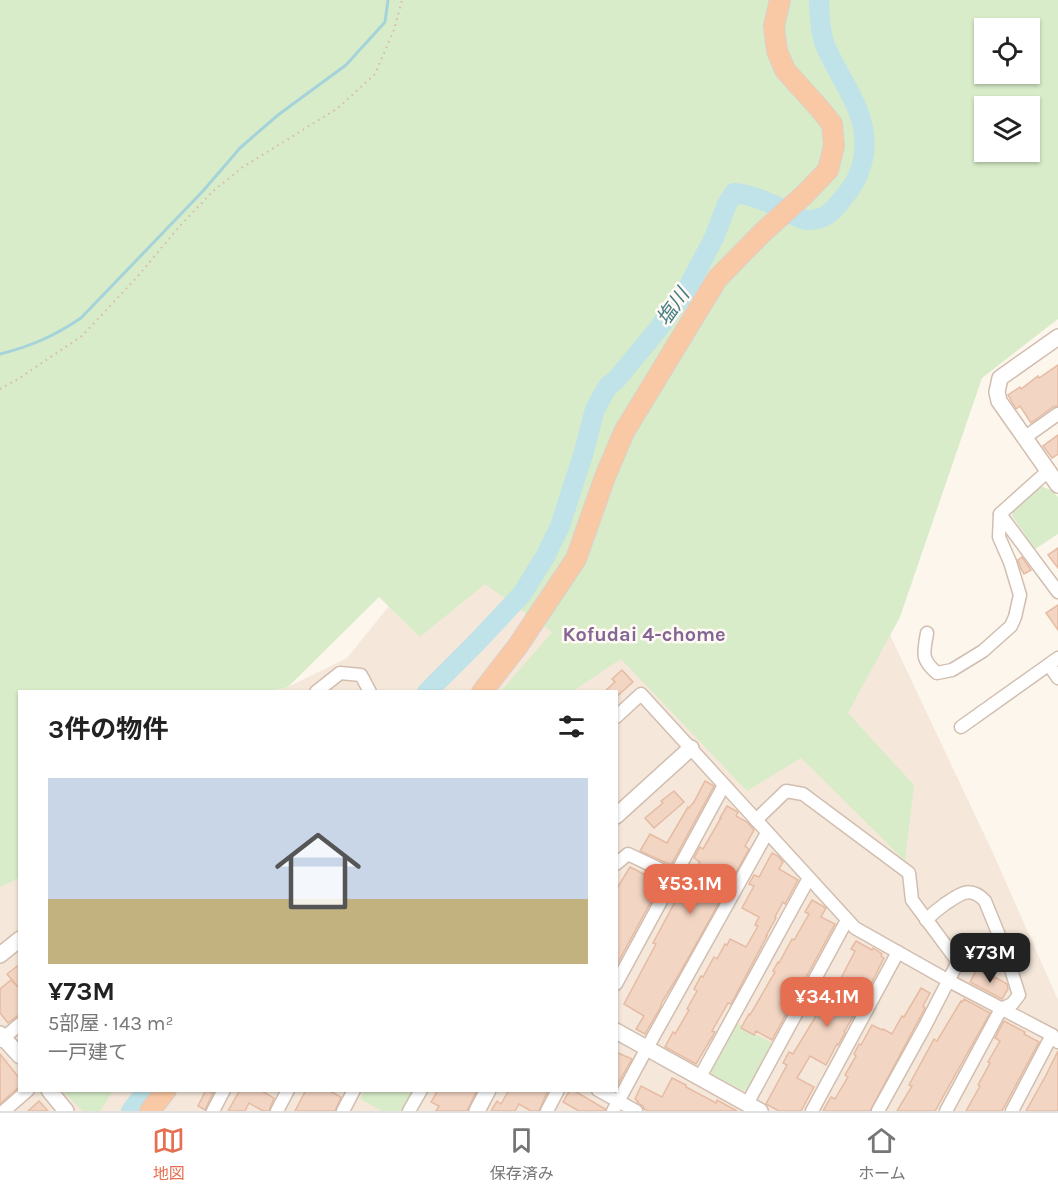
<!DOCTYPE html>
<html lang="ja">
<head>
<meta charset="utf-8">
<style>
  body { margin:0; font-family:Karla,"Noto Sans JP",sans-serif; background:#f2f2f2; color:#222; height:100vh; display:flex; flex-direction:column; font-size:22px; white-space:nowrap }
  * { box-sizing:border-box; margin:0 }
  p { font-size:20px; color:#767676 }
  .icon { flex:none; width:33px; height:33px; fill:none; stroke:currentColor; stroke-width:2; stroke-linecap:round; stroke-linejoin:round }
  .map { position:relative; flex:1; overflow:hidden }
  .side { position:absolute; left:18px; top:690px; width:600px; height:402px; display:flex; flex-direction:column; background:#fff; border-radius:0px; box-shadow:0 2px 4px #0004 }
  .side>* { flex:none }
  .tools { position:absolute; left:974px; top:18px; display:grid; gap:12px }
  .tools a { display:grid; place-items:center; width:66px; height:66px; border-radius:0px; background:#fff; box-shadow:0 2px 4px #0004; font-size:30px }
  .price { position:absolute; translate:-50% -51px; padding:0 14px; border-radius:12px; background:#e76f51; color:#fff; font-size:20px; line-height:39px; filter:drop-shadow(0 2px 3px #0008) }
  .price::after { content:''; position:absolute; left:50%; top:36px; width:18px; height:14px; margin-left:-9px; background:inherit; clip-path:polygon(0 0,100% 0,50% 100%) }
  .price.on { background:#222; color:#fff }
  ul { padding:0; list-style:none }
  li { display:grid; align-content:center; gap:12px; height:318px; padding:0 30px }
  li span { display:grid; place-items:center; height:186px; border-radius:0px; color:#555 }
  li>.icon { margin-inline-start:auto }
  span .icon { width:108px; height:108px; fill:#fffc; stroke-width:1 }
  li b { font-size:26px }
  h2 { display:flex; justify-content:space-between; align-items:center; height:72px; padding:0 30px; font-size:26px }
  .dock { display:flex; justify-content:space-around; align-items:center; height:84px; border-top:2px solid #e0e0e0; background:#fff; font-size:16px; color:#767676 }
  .dock a { display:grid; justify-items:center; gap:3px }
  .dock .on { color:#e76f51 }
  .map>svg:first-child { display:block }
</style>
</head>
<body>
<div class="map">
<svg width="1058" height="1111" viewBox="0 0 1058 1111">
  <rect width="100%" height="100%" fill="#fdf6ec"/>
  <path fill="#f5e8da" d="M671 329 890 635 993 853 1058 1000V1111H0V887L14 881 19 877 20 1090H616V692L269 691 288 687 347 658 540 419Z"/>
  <g fill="#d8ecc9" fill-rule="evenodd">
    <path d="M0 0H1058V319L982 378 900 617 848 713 914 785 905 861 801 758 747 791 621 659 573 691H501L552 632 485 584 420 637 379 597 288 687 269 691 20 692 19 877 14 881 0 887ZM984 28H1029V74H984ZM984 106H1029V152H984Z"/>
    <path d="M1041 486 1053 491 1058 497V534L1035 549 1012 516 1013 507Z"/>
    <path d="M736 1023 774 1044 748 1089 743 1091 712 1074 709 1069Z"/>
    <path d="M365 1090H412V1091L401 1111H382L360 1099Z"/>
    <path d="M62 1091H113L100 1111H83Z"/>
  </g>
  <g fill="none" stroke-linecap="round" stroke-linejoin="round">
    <path stroke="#a5d3da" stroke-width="3" d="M0 354C32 346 54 336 81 318L203 191 240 148 278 115 346 65 385 22 388 0"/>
    <g stroke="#bfe3e8" stroke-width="20">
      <path d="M427 692 477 642 522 594 546 555 560 526 583 455 595 409 608 386 616 380 659 328 687 289 714 238 727 204 734 193C746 194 758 198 769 203 780 207 797 219 807 220 827 220 833 211 844 197 856 183 862 170 864 152 869 112 840 81 825 45 821 35 819 12 819 0"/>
      <path d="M131 1111 147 1090"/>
    </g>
  </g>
  <g fill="#f3d5c3" stroke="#e6bba3" stroke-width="1.5">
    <path d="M1058 365V406L1053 407 1031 423 1020 406 1016 409 1008 395 1020 387 1021 389 1038 376 1039 378Z"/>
    <path d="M1058 435V454L1052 458 1043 446Z"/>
    <path d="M1058 548V568L1048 555Z"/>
    <path d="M1022 557 1031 570 1024 574 1021 569 1018 560Z"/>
    <path d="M1058 605V630L1046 613Z"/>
    <path d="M622 670 633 682 616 697V692H604L615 682 612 679Z"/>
    <path d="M705 781 714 786 671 865 640 851 650 834 667 843 688 807 689 808 694 802Z"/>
    <path d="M674 791 684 802 654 828 645 818 663 803 661 801Z"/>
    <path d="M727 806 738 812 736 816 747 822 754 830 745 846 749 849 678 976 662 1002 660 1008 645 1034 636 1029 644 1016 624 1004 656 944 653 943 676 900 672 898 678 890 682 893 700 862 694 858 700 847 703 849 721 818H720Z"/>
    <path d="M772 853 778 856 783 862 779 869 798 880 785 904 783 902 775 917 776 918 766 936H767L731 1004 728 1003 712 1031 715 1032 696 1064 665 1047 673 1032 675 1034 689 1010 687 1009 697 991 694 989 701 976 703 977 714 957 717 959 725 944 727 945 730 939 746 947 758 926 755 925 759 917 742 908 754 886 749 884 754 875 759 877Z"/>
    <path d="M630 867 661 883 616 966V890Z"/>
    <path d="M812 900 826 908 821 917 835 924 772 1040 756 1031 754 1035 741 1028 749 1014 750 1015 775 972 773 971 778 962 779 963 792 939 794 940 809 914 805 912Z"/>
    <path d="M856 941 872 950 873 948 882 954 881 956 884 958 863 1000 844 1032 845 1033 838 1045 837 1044 826 1065 810 1056 797 1078 814 1087 801 1111H779L766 1104 787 1065 783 1063 789 1052 793 1054 819 1011 828 994 824 991 830 982 837 986 855 951 851 949Z"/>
    <path d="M20 964V989L7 974Z"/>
    <path d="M977 969 994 979 995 977 1007 984 1008 989 1002 999 970 982Z"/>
    <path d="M11 980 20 989V1014L8 1023 0 1013V989Z"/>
    <path d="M921 988 930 993 923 1006 925 1008 870 1111H823L831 1097 835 1099 839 1092 848 1077 845 1075 856 1056 854 1054 859 1044 861 1045 872 1025 882 1030 883 1029 892 1034 902 1016 904 1017Z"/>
    <path d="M964 999 990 1013 935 1111H897L912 1086 909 1085 934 1039 937 1041 961 1001 962 1002Z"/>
    <path d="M1004 1021 1025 1032 1024 1034 1039 1042 1002 1111H966L980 1086 978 1085 990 1063 988 1062 1000 1041 995 1038Z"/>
    <path d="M1058 1051V1111H1026L1045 1077Z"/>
    <path d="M616 1052 632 1059 616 1087Z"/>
    <path d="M0 1054 20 1079V1086L0 1104Z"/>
    <path d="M672 1078 686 1085V1087L716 1103 717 1100 737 1111H648L644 1109 643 1106 637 1102 638 1101 635 1099 641 1086 662 1097Z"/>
    <path d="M206 1090 213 1093 205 1110 198 1106Z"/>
    <path d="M240 1090H260L274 1098 269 1111H263L249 1103 245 1111H228Z"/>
    <path d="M306 1090H328L341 1097 335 1111H295Z"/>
    <path d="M438 1090H477L467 1111H436L439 1106 431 1102Z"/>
    <path d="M509 1090H548L539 1111H531L519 1104 515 1111H491L497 1101 501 1104Z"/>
    <path d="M570 1090H573L605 1109V1111H579L563 1102Z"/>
    <path d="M39 1101 48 1111H28Z"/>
  </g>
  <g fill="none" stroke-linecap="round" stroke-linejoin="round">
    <defs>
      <g id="minor">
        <path d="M1024 438 1058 414"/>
        <path d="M1048 471 1000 514 1058 592"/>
        <path d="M927 633C924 652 920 659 937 673L952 670 983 651 1011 626 1015 617 1020 595 1010 562 999 537 1000 514"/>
        <path d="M1049 665 1058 678"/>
        <path d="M316 692 340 673 361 675 370 692"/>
        <path d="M616 717 641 694 855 928 949 981 1052 1035 1058 1042"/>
        <path d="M961 727 1058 658"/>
        <path d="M756 820 786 791 803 794 909 873 912 900 958 962 925 1026 878 1111"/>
        <path d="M616 864 628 854 674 876"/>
        <path d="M926 920C932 914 938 909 945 904 960 894 970 885 985 901L1005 950 1019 995 1012 1004 1001 1009 946 1111"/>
        <path d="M616 984 724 785"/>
        <path d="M0 1041 20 1024"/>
        <path d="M700 1077 809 878"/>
        <path d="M598 1090 636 1111"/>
        <path d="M747 1104 847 920"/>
        <path d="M4 1111 28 1090"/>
        <path d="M213 1111 224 1090"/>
        <path d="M277 1111 288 1090"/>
        <path d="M343 1111 354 1090"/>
        <path d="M409 1111 421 1090"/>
        <path d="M547 1111 558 1090"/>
        <path d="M613 1111 647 1048 767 833"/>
        <path d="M812 1111 898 952"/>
        <path d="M1012 1111 1052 1035"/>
      </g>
      <g id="tertiary">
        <path d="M1058 337 1000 378 997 392 999 401 1058 485"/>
        <path d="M616 816 691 748"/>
        <path d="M0 955 20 939"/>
        <path d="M616 1031 760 1111"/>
        <path d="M0 1034 20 1056"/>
        <path d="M49 1090 66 1111"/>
        <path d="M477 1111 488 1090"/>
      </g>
      <g id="trunk">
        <path d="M482 692 517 647 576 559 605 477 624 432 717 279 762 233 805 194 828 170 834 146 832 124 820 109 785 70 777 51 774 26 780 0"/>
        <path d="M150 1111 166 1090"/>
      </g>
    </defs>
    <use href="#minor" stroke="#d1beb0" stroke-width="15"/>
    <use href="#tertiary" stroke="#d1beb0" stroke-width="18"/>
    <use href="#trunk" stroke="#dad1cd" stroke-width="22"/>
    <path stroke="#d9b8a5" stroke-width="2" stroke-dasharray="1.5 4.5" stroke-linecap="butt" d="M0 389 18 379 82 336 138 276 178 228 212 192 243 167 338 108 375 74 394 30 402 0"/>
    <use href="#minor" stroke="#fff" stroke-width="12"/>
    <use href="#tertiary" stroke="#fff" stroke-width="15"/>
    <use href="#trunk" stroke="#f9c8a4" stroke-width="20"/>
  </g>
  <g text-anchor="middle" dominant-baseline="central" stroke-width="5" stroke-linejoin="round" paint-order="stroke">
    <g font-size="20" font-style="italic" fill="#437c86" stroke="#fffaf3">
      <text transform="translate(673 307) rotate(-55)">塩川</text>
    </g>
    <g font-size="20" font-weight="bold" fill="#846695" stroke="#fffaf3">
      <text x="644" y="634">Kofudai 4-chome</text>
    </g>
  </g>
</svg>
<div class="tools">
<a><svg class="icon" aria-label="locate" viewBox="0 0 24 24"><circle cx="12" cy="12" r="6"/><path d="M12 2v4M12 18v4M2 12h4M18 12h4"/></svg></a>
<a><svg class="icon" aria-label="layers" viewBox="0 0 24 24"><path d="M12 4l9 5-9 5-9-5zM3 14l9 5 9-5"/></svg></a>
</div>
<b class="price" style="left:690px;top:915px">¥53.1M</b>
<b class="price on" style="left:990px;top:984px">¥73M</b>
<b class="price" style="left:827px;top:1028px">¥34.1M</b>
<section class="side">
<h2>3件の物件<svg class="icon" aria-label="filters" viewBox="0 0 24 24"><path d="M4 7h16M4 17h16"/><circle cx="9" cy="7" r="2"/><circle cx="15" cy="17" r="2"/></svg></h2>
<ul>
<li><span style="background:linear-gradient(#c9d6e8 65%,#c2b280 0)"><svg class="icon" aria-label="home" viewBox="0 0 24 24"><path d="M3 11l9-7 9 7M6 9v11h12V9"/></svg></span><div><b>¥73M</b><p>5部屋 · 143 m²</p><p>一戸建て</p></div></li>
</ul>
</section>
</div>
<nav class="dock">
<a class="on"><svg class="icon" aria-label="map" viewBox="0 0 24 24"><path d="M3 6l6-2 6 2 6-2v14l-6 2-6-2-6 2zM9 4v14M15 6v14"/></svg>地図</a>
<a><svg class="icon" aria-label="saved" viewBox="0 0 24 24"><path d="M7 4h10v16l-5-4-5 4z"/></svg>保存済み</a>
<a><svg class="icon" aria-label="home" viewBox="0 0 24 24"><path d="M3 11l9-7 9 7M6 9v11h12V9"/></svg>ホーム</a>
</nav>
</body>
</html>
